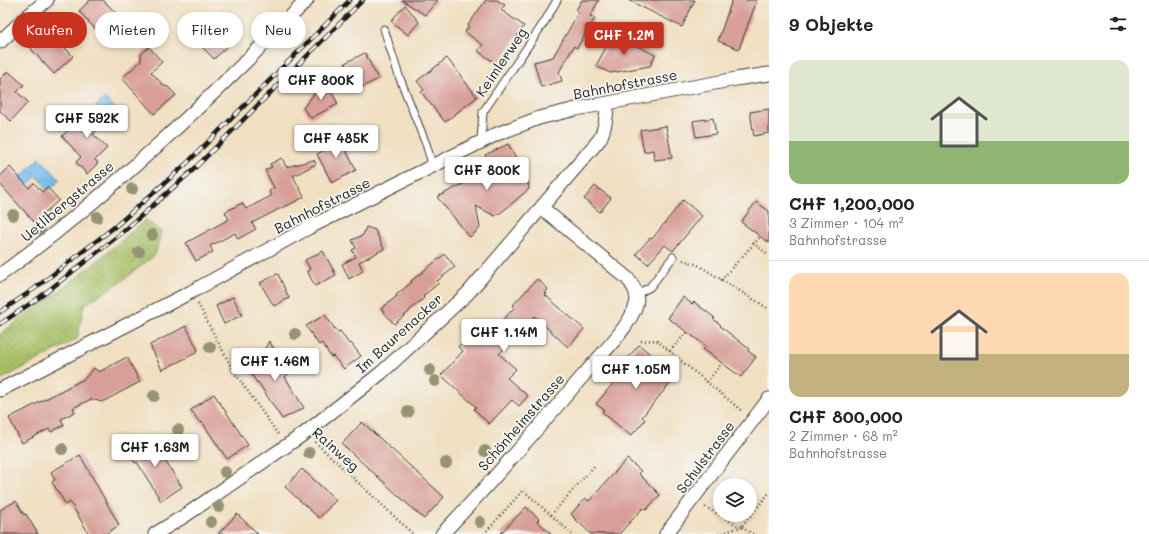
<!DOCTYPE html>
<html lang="de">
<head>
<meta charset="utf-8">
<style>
  body { margin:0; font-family:Mali,sans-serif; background:#f6f6f6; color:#222; height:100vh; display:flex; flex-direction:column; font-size:15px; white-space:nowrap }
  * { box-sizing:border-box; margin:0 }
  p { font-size:13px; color:#767676 }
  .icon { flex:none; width:22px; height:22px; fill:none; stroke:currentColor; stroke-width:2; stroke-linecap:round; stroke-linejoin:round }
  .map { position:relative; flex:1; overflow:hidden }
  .drawer { display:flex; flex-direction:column; background:#fff; width:380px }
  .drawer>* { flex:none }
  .guide { position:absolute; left:12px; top:12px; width:380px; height:36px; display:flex; gap:8px }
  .buttons { position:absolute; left:713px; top:478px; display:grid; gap:8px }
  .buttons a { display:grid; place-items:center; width:44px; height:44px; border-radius:50%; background:#fff; box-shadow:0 2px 6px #0003; font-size:20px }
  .price { position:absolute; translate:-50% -34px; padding:0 9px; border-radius:4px; background:#fff; color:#222; font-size:13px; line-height:26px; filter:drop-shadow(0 1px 2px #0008) }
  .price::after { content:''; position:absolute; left:50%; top:24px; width:12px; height:9px; margin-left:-6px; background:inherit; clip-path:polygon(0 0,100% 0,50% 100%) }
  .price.active { background:#c8321e; color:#fff }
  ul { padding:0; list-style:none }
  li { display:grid; align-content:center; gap:8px; height:212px; padding:0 20px }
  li+li { border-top:1px solid #e0e0e0 }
  li span { display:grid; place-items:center; height:124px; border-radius:12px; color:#555 }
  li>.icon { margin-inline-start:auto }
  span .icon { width:72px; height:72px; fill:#fffc; stroke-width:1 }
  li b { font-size:17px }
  h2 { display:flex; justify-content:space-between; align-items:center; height:48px; padding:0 20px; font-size:17px }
  .chip { padding:0 14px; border-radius:18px; background:#fff; box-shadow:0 2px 6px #0003; font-size:14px; line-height:36px }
  .chip.active { background:#c8321e; color:#fff }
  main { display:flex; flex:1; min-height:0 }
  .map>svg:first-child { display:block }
</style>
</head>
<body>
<main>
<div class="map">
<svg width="769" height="534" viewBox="0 0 769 534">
  <defs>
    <pattern id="grass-dots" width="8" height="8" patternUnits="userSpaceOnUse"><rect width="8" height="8" fill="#a6be63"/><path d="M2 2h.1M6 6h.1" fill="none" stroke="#8ea355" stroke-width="1.8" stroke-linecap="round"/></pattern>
    <pattern id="water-ripples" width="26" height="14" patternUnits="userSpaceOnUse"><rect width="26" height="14" fill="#74bcec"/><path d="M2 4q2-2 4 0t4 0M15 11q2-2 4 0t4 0" fill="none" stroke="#64a1ca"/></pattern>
  </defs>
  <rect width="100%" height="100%" fill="#f6f6f2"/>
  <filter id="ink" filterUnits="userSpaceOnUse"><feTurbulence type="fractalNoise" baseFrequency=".025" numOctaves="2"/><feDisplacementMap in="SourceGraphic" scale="8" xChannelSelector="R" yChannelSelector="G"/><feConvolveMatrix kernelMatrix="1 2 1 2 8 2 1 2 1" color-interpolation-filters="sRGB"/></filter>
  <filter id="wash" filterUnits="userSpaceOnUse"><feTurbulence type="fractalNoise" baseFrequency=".012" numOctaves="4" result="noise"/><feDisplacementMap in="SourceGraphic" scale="16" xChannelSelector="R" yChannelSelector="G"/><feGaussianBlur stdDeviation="0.9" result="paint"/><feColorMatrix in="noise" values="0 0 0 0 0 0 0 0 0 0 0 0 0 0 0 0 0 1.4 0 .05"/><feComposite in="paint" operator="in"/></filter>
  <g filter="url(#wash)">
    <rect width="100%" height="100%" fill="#f0dfc1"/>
    <path fill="url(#grass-dots)" stroke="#616d40" d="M146 220 161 232 155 255 123 280 84 305 77 339 0 380V334L79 276Z"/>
    <g fill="url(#water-ripples)" stroke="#486c84">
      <path d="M105 98 118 112 108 120 96 106Z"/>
      <path d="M40 158 60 180 49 190 37 176 26 186 19 178Z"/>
    </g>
    <g id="blocks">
      <g fill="#d89f98">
        <path d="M90 0H103L117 14 98 32 79 11Z"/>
        <path d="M402 0H438L425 15Z"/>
        <path d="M486 0H497L505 5 501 10 524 26 498 65 478 51 483 45 465 32 469 26 468 25Z"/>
        <path d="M582 0H599L590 16 595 18 577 48 574 46 559 72 562 81 541 87 534 62 553 57 579 12 576 10Z"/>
        <path d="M628 0H695L682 27Z"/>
        <path d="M732 0H757L739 49 718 41Z"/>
        <path d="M405 5 419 22 408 35 391 21Z"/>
        <path d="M223 11 243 31 214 59 190 35 201 24 205 28Z"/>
        <path d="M49 32 73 56 54 74 31 49Z"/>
        <path d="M613 34 655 55 650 66 610 73 596 66Z"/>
        <path d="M149 47 162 62 151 72 164 86 168 87 176 95 154 114 122 78 141 61V54Z"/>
        <path d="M365 53 378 79 358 89 345 63Z"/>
        <path d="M447 58 477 97 445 122 421 92 424 90 417 81Z"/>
        <path d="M8 71 24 85 17 92 28 102 11 121 0 111V79Z"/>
        <path d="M325 80 338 104 311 118 303 108Z"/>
        <path d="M96 106 108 120 93 134 107 148 95 160 98 163 87 174 76 162 81 157 62 136Z"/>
        <path d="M769 109V133L754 136 750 112Z"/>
        <path d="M713 118 716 134 696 137 693 121Z"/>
        <path d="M666 126 672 158 654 160 653 150 644 152 640 130Z"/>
        <path d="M338 135 356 170 332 183 317 154 325 150 321 143Z"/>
        <path d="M508 144 516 158 518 168 526 171 529 189 503 211 495 216 476 206 480 228 470 237 437 197 492 169 485 155Z"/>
        <path d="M282 158 286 167 314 160 316 164 293 176 304 197 287 206V205L252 223 256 229 238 239 235 233 210 246 213 252 196 261 186 243 229 219 225 212 242 203 246 209 271 196 269 191 274 188 265 170 272 167 270 164Z"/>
        <path d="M10 167 29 188 34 183 42 192 47 187 59 200 34 222 0 184V176Z"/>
        <path d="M595 186 611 198 600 212 584 199Z"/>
        <path d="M683 200 702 216 673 251 665 245 648 264 636 254 650 238 652 239Z"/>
        <path d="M756 202 769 211V243L741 222Z"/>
        <path d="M366 227 375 230 384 249 359 262 363 271 349 279 342 264 356 257 352 250 356 248 352 240 363 235Z"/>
        <path d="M323 251 336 275 315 286 307 271 310 269 305 260Z"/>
        <path d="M445 254 455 267 437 281 439 283 423 296 424 298 409 311V312L394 324 381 309 397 296 396 295 412 282 411 281Z"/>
        <path d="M277 274H278L289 298 274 306 260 283Z"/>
        <path d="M537 279 548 289 545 293 547 294 545 295 584 329 568 347 534 316 499 354 516 369 507 378 528 396 519 406 512 400 489 424 474 409 476 407 441 375 463 351 458 347 474 330 479 335 488 324 494 329 515 307 513 305Z"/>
        <path d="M233 297 242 315 224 324 216 306Z"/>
        <path d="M683 297 692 304 694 302 715 318 713 319 721 325 720 326 749 349 748 351 756 357 741 377 703 349 706 346 668 318Z"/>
        <path d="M325 315 337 332 340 331 349 344 351 343 361 356 344 369 333 356 331 357 322 343 319 345 306 326Z"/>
        <path d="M186 326 198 350 195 352 196 353 162 370 150 345Z"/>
        <path d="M269 341 289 373 285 377 304 408 282 419 258 382 257 383 246 365 261 356Z"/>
        <path d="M639 345 662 363 665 361 678 371 674 376 675 377 642 417 645 420 631 436 602 412 604 410 596 404 629 364 625 361Z"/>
        <path d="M127 357 140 382 102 402 91 399 73 408 75 412 61 419 64 425 51 432 49 429 22 443 9 418 84 379 94 368 99 372Z"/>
        <path d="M214 394 248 445 227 459 202 422 200 423 191 410Z"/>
        <path d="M362 422 444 497 424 519 342 444Z"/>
        <path d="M149 436 182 487 161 501 137 462 135 463 127 450Z"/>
        <path d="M80 455 119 525 106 534H89L70 502 66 505 52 482 55 480 51 472Z"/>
        <path d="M627 459 641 471 639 474 660 495 646 510 643 508 619 534H591L573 517H574L571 514 585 498 589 501Z"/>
        <path d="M302 469 336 500 319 518 285 487Z"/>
        <path d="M16 501 24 515 26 514 38 534H0V510Z"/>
        <path d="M526 507 539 519 537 521 551 534H500Z"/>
        <path d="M237 514 258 534H218Z"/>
      </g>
    </g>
  </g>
  <g filter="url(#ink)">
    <use href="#blocks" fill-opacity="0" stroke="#3c3935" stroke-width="1"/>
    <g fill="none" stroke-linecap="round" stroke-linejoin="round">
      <defs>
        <g id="service">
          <path d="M384 29 399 76 426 144 433 167"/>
          <path d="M481 142 483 112 545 21 557 0"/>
          <path d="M637 294 650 287 673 257"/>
        </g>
        <g id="minor">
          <path d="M0 42 22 21 47 0"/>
          <path d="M0 275C111 194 211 98 307 0"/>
          <path d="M0 390 191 292 308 228 497 134 539 118 576 109 736 79 769 74"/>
          <path d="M155 534 186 515 305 433 381 373 468 293 600 139C605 128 607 116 607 104"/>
          <path d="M442 534C492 482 540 426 587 371 602 354 630 326 636 305 639 295 634 286 627 278L542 208"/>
          <path d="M666 534 769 399"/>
        </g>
      </defs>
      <use href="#service" stroke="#3c3935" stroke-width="9"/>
      <use href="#minor" stroke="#3c3935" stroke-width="15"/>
      <g stroke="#3c3935" stroke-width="2.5" stroke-dasharray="1 3" stroke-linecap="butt">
        <path d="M753 243 769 255"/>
        <path d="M683 260 698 265 769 309"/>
        <path d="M721 280 760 237"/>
        <path d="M198 304 234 372 278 434"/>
        <path d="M641 341 656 340 742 411"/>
        <path d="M670 351 687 332"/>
        <path d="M707 382 722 363"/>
        <path d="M315 442 413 534"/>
        <path d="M705 507 741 527 718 534"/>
        <path d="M551 515 596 464"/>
        <path d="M484 534 523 490 572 534"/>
        <path d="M753 534 741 527 769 493"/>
      </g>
      <use href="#service" stroke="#fff" stroke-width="7"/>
      <use href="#minor" stroke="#fff" stroke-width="13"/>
      <defs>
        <g id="rail">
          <path d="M0 312 34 289 117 225 186 164 350 0"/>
          <path d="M0 324 40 297 123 232 193 170 363 0"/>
        </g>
      </defs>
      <use href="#rail" stroke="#1c1c1c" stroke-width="4.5"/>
      <use href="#rail" stroke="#f6f6f2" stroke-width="3" stroke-dasharray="9" stroke-linecap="butt"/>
    </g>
    <g fill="#969374">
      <circle cx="132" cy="189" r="6"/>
      <circle cx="13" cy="215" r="6"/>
      <circle cx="97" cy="217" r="6"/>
      <circle cx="39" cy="229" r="6"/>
      <circle cx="152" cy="235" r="6"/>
      <circle cx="139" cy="252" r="6"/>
      <circle cx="295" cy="334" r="6"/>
      <circle cx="210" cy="347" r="6"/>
      <circle cx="430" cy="370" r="6"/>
      <circle cx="435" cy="381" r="6"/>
      <circle cx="154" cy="396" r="6"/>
      <circle cx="408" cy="412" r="6"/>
      <circle cx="178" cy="430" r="6"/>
      <circle cx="62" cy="449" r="6"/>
      <circle cx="485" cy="451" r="6"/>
      <circle cx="309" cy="453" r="6"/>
      <circle cx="446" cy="463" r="6"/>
      <circle cx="225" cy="472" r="6"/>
      <circle cx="219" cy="507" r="6"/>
      <circle cx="211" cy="522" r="6"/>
      <circle cx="480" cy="522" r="6"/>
    </g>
  </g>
  <g text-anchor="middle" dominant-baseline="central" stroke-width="3.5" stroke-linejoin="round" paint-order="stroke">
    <g font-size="14" fill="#1c1c1c" stroke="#f6f6f2">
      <text transform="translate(501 62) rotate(-56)">Keimlerweg</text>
      <text transform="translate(625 84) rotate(-11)">Bahnhofstrasse</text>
      <text transform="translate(67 201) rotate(-40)">Uetlibergstrasse</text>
      <text transform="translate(322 205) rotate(-27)">Bahnhofstrasse</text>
      <text transform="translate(399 333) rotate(-42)">Im Baurenacker</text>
      <text transform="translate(521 422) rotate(-49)">Schönheimstrasse</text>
      <text transform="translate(336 449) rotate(42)">Rainweg</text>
      <text transform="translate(705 457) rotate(-53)">Schulstrasse</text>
    </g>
  </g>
</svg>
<div class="buttons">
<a><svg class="icon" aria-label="layers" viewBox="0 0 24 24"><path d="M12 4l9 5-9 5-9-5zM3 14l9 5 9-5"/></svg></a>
</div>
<b class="price active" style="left:624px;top:56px">CHF 1.2M</b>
<b class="price" style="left:321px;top:101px">CHF 800K</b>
<b class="price" style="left:87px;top:139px">CHF 592K</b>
<b class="price" style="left:336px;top:159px">CHF 485K</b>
<b class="price" style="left:487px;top:191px">CHF 800K</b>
<b class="price" style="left:504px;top:353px">CHF 1.14M</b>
<b class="price" style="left:275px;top:382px">CHF 1.46M</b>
<b class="price" style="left:636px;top:390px">CHF 1.05M</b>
<b class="price" style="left:155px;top:468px">CHF 1.63M</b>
<div class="guide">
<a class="chip active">Kaufen</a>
<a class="chip">Mieten</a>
<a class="chip">Filter</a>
<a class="chip">Neu</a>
</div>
</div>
<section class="drawer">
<h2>9 Objekte<svg class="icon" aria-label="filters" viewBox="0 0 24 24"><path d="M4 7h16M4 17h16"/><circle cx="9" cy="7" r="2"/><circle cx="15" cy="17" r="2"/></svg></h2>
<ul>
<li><span style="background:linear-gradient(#dfe7d0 65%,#8fb573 0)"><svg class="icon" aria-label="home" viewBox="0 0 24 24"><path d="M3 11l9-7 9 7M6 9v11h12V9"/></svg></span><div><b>CHF 1,200,000</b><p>3 Zimmer · 104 m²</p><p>Bahnhofstrasse</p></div></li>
<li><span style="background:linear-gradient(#ffd9b3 65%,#c2b280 0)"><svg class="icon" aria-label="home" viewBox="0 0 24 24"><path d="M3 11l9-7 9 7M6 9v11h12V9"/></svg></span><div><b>CHF 800,000</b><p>2 Zimmer · 68 m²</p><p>Bahnhofstrasse</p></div></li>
</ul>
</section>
</main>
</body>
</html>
